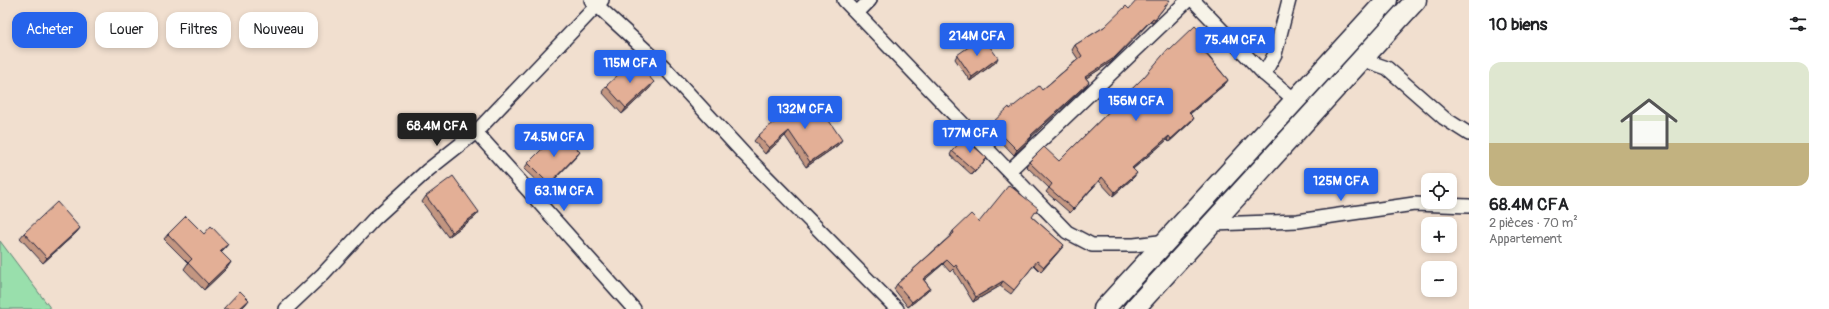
<!DOCTYPE html>
<html lang="fr">
<head>
<meta charset="utf-8">
<style>
  body { margin:0; font-family:Pangolin,sans-serif; background:#f2f2f2; color:#202124; height:100vh; display:flex; flex-direction:column; font-size:15px; white-space:nowrap }
  * { box-sizing:border-box; margin:0 }
  p { font-size:13px; color:#757577 }
  .icon { flex:none; width:22px; height:22px; fill:none; stroke:currentColor; stroke-width:2; stroke-linecap:round; stroke-linejoin:round }
  .map { position:relative; flex:1; overflow:hidden }
  .details { display:flex; flex-direction:column; background:#fff; width:360px }
  .details>* { flex:none }
  .guide { position:absolute; left:12px; top:12px; width:380px; height:36px; display:flex; gap:8px }
  .tools { position:absolute; left:1421px; top:173px; display:grid; gap:8px }
  .tools a { display:grid; place-items:center; width:36px; height:36px; border-radius:8px; background:#fff; box-shadow:0 2px 6px #0003; font-size:20px }
  .price { position:absolute; translate:-50% -34px; padding:0 9px; border-radius:4px; background:#2563eb; color:#fff; font-size:13px; line-height:26px; filter:drop-shadow(0 1px 2px #0008) }
  .price::after { content:''; position:absolute; left:50%; top:24px; width:12px; height:9px; margin-left:-6px; background:inherit; clip-path:polygon(0 0,100% 0,50% 100%) }
  .price.active { background:#222; color:#fff }
  ul { padding:0; list-style:none }
  li { display:grid; align-content:center; gap:8px; height:212px; padding:0 20px }
  li+li { border-top:1px solid #e0e0e0 }
  li span { display:grid; place-items:center; height:124px; border-radius:12px; color:#555 }
  li>.icon { margin-inline-start:auto }
  span .icon { width:72px; height:72px; fill:#fffc; stroke-width:1 }
  li b { font-size:17px }
  h2 { display:flex; justify-content:space-between; align-items:center; height:48px; padding:0 20px; font-size:17px }
  .pill { padding:0 14px; border-radius:12px; background:#fff; box-shadow:0 2px 6px #0003; font-size:14px; line-height:36px }
  .pill.active { background:#2563eb; color:#fff }
  main { display:flex; flex:1; min-height:0 }
  .map>svg:first-child { display:block }
</style>
</head>
<body>
<main>
<div class="map">
<svg width="1469" height="309" viewBox="0 0 1469 309">
  <rect width="100%" height="100%" fill="#f1dfcf"/>
  <filter id="ink" filterUnits="userSpaceOnUse"><feTurbulence type="fractalNoise" baseFrequency=".025" numOctaves="2"/><feDisplacementMap in="SourceGraphic" scale="8" xChannelSelector="R" yChannelSelector="G"/><feConvolveMatrix kernelMatrix="1 2 1 2 8 2 1 2 1" color-interpolation-filters="sRGB"/></filter>
  <g filter="url(#ink)">
    <path fill="#99dfac" stroke="#5e8074" d="M0 241 51 309H0Z"/>
    <g fill="none" stroke-linecap="round" stroke-linejoin="round">
      <defs>
        <g id="minor">
          <path d="M591 0 663 66 745 155 897 309"/>
          <path d="M844 0 1067 232 1092 245H1134L1167 241"/>
          <path d="M1193 0 1264 74 1296 101"/>
          <path d="M857 13 870 0"/>
          <path d="M1361 59 1387 68 1444 118 1469 134"/>
          <path d="M1264 74 1275 54 1289 0"/>
          <path d="M476 132 634 309"/>
          <path d="M1009 171 1188 0"/>
          <path d="M1213 224 1298 221 1414 204 1469 206"/>
          <path d="M286 309 323 274 374 219 428 170 476 132 602 0"/>
        </g>
        <g id="primary">
          <path d="M1104 309 1387 0"/>
          <path d="M1134 309 1416 0"/>
        </g>
      </defs>
      <use href="#minor" stroke="#22223b" stroke-width="16"/>
      <use href="#primary" stroke="#22223b" stroke-width="23"/>
      <use href="#minor" stroke="#f7f3e8" stroke-width="13"/>
      <use href="#primary" stroke="#f7f3e8" stroke-width="20"/>
    </g>
    <g fill="#c39681" stroke="#22223b">
      <path d="M1167 4 1152 23 1150 22 1111 62 1086 78 1089 82 1086 86 1032 136 1029 141 1014 155 988 128 991 124 1010 109 1042 90 1078 59 1072 50 1075 45 1104 27 1129 9Z"/>
      <path d="M1210 49 1206 53 1228 80 1225 84 1190 114 1194 118 1191 122 1169 142 1167 140 1133 169 1134 177 1113 196 1099 181 1070 213 1046 192 1049 188 1026 166 1029 162 1059 161 1144 77 1170 50Z"/>
      <path d="M957 55 996 62 970 81 955 59Z"/>
      <path d="M606 86 650 88 622 114 602 92Z"/>
      <path d="M813 97 838 145 806 167 785 136 765 154 754 141 758 136Z"/>
      <path d="M952 151 987 158 972 175 950 155Z"/>
      <path d="M576 157 545 189 524 169 528 163Z"/>
      <path d="M426 196 479 212 475 217 448 237 422 202Z"/>
      <path d="M1032 217 1064 245 1041 272 1034 265 1011 294 1000 286 973 302 953 269 950 272 943 264 924 280 930 288 927 292 908 307 894 289 897 284 950 236 953 231 979 222Z"/>
      <path d="M80 228 76 233 43 263 20 238 24 233Z"/>
      <path d="M168 234 228 244 224 249 221 252 231 262 227 268 204 290 184 269 188 263 164 239Z"/>
    </g>
    <g fill="#9f7a69" stroke="#22223b">
      <path d="M1153 18 1150 22 1111 62 1082 81 1085 77Z"/>
      <path d="M998 58 996 62 970 81 972 77Z"/>
      <path d="M1228 80 1225 84 1186 117 1189 113Z"/>
      <path d="M654 82 650 88 622 114 626 108Z"/>
      <path d="M1089 82 1086 86 1028 140 1031 135Z"/>
      <path d="M1194 118 1191 122 1169 142 1171 139Z"/>
      <path d="M789 131 785 136 765 154 769 148Z"/>
      <path d="M1032 136 1029 141 1014 155 1017 150Z"/>
      <path d="M1169 136 1167 140 1129 172 1132 168Z"/>
      <path d="M842 140 838 145 806 167 810 162Z"/>
      <path d="M580 152 576 157 545 189 549 184Z"/>
      <path d="M987 158 984 162 972 175 975 171Z"/>
      <path d="M1137 173 1134 177 1113 196 1115 192Z"/>
      <path d="M1102 177 1099 181 1070 213 1073 209Z"/>
      <path d="M479 212 475 217 448 237 452 232Z"/>
      <path d="M80 228 76 233 43 263 47 258Z"/>
      <path d="M228 244 224 249 216 257 220 251Z"/>
      <path d="M1064 245 1061 249 1041 272 1044 267Z"/>
      <path d="M947 260 943 264 920 284 923 279Z"/>
      <path d="M231 262 227 268 204 290 208 284Z"/>
      <path d="M1003 281 1000 286 973 302 976 297Z"/>
      <path d="M930 288 927 292 908 307 912 302Z"/>
      <path d="M249 300 246 304 241 309H239Z"/>
    </g>
    <g fill="#e3af96" stroke="#22223b">
      <path d="M1137 0H1170L1155 19 1153 18 1114 58 1085 77 1089 82 1031 135 1032 136 1017 150 991 124 1009 107 1010 109 1039 86 1042 90 1082 56 1075 45 1104 27 1126 6 1129 9Z"/>
      <path d="M1195 26 1213 45 1205 53 1228 80 1189 113 1194 118 1171 139 1169 136 1132 168 1137 173 1115 192 1102 177 1073 209 1049 188 1052 184 1029 162 1044 147 1059 161 1144 77 1168 49 1170 50Z"/>
      <path d="M983 37 998 58 972 77 957 55Z"/>
      <path d="M634 60 654 82 626 108 606 86Z"/>
      <path d="M813 97 842 140 810 162 789 131 769 148 758 136 768 127Z"/>
      <path d="M559 132 580 152 549 184 528 163Z"/>
      <path d="M964 138 987 158 975 171 952 151Z"/>
      <path d="M453 176 479 212 452 232 426 196Z"/>
      <path d="M1009 185 1038 208 1032 217 1064 245 1044 267 1037 261 1014 290 1003 281 976 297 956 265 954 267 947 260 923 279 930 288 912 302 897 284 954 233 953 231 971 214 979 222Z"/>
      <path d="M57 202 80 228 47 258 24 233Z"/>
      <path d="M186 216 204 234 211 226 228 244 220 251 231 262 208 284 188 263 192 259 168 234Z"/>
      <path d="M240 291 249 300 239 309H223Z"/>
    </g>
  </g>
</svg>
<div class="tools">
<a><svg class="icon" aria-label="locate" viewBox="0 0 24 24"><circle cx="12" cy="12" r="6"/><path d="M12 2v4M12 18v4M2 12h4M18 12h4"/></svg></a>
<a>+</a>
<a>−</a>
</div>
<b class="price" style="left:977px;top:57px">214M CFA</b>
<b class="price" style="left:1235px;top:61px">75.4M CFA</b>
<b class="price" style="left:630px;top:84px">115M CFA</b>
<b class="price" style="left:1136px;top:122px">156M CFA</b>
<b class="price" style="left:805px;top:130px">132M CFA</b>
<b class="price active" style="left:437px;top:147px">68.4M CFA</b>
<b class="price" style="left:970px;top:154px">177M CFA</b>
<b class="price" style="left:554px;top:158px">74.5M CFA</b>
<b class="price" style="left:1341px;top:202px">125M CFA</b>
<b class="price" style="left:564px;top:212px">63.1M CFA</b>
<div class="guide">
<a class="pill active">Acheter</a>
<a class="pill">Louer</a>
<a class="pill">Filtres</a>
<a class="pill">Nouveau</a>
</div>
</div>
<section class="details">
<h2>10 biens<svg class="icon" aria-label="filters" viewBox="0 0 24 24"><path d="M4 7h16M4 17h16"/><circle cx="9" cy="7" r="2"/><circle cx="15" cy="17" r="2"/></svg></h2>
<ul>
<li><span style="background:linear-gradient(#dfe7d0 65%,#c2b280 0)"><svg class="icon" aria-label="home" viewBox="0 0 24 24"><path d="M3 11l9-7 9 7M6 9v11h12V9"/></svg></span><div><b>68.4M CFA</b><p>2 pièces · 70 m²</p><p>Appartement</p></div></li>
</ul>
</section>
</main>
</body>
</html>
